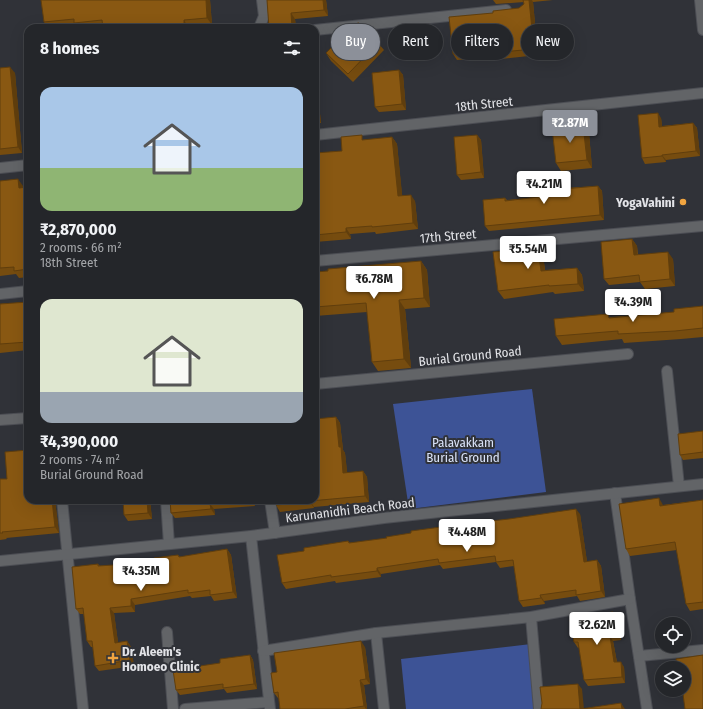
<!DOCTYPE html>
<html lang="en">
<head>
<meta charset="utf-8">
<style>
  body { margin:0; font-family:"Fira Sans Condensed",sans-serif; background:#303236; color:#f1f3f6; height:100vh; display:flex; flex-direction:column; font-size:15px; white-space:nowrap }
  * { box-sizing:border-box; margin:0 }
  p { font-size:13px; color:#a3a5a8 }
  .icon { flex:none; width:22px; height:22px; fill:none; stroke:currentColor; stroke-width:2; stroke-linecap:round; stroke-linejoin:round }
  .map { position:relative; flex:1; overflow:hidden }
  .sheet { position:absolute; left:24px; top:24px; width:295px; height:480px; display:flex; flex-direction:column; background:#24262a; border-radius:12px; box-shadow:0 4px 16px #0002,0 0 0 1px #414347 }
  .sheet>* { flex:none }
  .guide { position:absolute; left:331px; top:24px; width:312px; height:36px; display:flex; gap:8px }
  .tools { position:absolute; left:655px; top:617px; display:grid; gap:8px }
  .tools a { display:grid; place-items:center; width:36px; height:36px; border-radius:50%; background:#24262a; box-shadow:0 4px 16px #0002,0 0 0 1px #414347; font-size:20px }
  .price { position:absolute; translate:-50% -34px; padding:0 9px; border-radius:4px; background:#fff; color:#222; font-size:13px; line-height:26px; filter:drop-shadow(0 1px 2px #0008) }
  .price::after { content:''; position:absolute; left:50%; top:24px; width:12px; height:9px; margin-left:-6px; background:inherit; clip-path:polygon(0 0,100% 0,50% 100%) }
  .price.on { background:#8c9099; color:#fff }
  ul { padding:0; list-style:none }
  li { display:grid; align-content:center; gap:8px; height:212px; padding:0 16px }
  li span { display:grid; place-items:center; height:124px; border-radius:12px; color:#555 }
  li>.icon { margin-inline-start:auto }
  span .icon { width:72px; height:72px; fill:#fffc; stroke-width:1 }
  li b { font-size:17px }
  h2 { display:flex; justify-content:space-between; align-items:center; height:48px; padding:0 16px; font-size:17px }
  .pill { padding:0 14px; border-radius:18px; background:#24262a; box-shadow:0 4px 16px #0002,0 0 0 1px #414347; font-size:14px; line-height:36px }
  .pill.on { background:#8c9099; color:#fff }
  .map>svg:first-child { display:block }
</style>
</head>
<body>
<div class="map">
<svg width="703" height="709" viewBox="0 0 703 709">
  <rect width="100%" height="100%" fill="#303238"/>
  <g fill="#3d5396">
    <path d="M532 389 546 492 409 509 393 404Z"/>
    <path d="M531 644 539 709H406L401 659Z"/>
  </g>
  <g fill="none" stroke-linecap="round" stroke-linejoin="round">
    <defs>
      <g id="minor">
        <path d="M700 0 703 30"/>
        <path d="M259 28 264 16 262 0"/>
        <path d="M315 30 506 10"/>
        <path d="M315 135 703 93"/>
        <path d="M0 168 28 165"/>
        <path d="M315 261 703 226"/>
        <path d="M0 294 28 291"/>
        <path d="M667 371 679 486"/>
        <path d="M315 384 628 354"/>
        <path d="M0 420 28 418"/>
        <path d="M615 493 630 599 647 709"/>
        <path d="M62 500 83 709"/>
        <path d="M166 500 169 544"/>
        <path d="M270 500 275 533"/>
        <path d="M251 536 270 709"/>
        <path d="M0 561 251 536 384 518 703 484"/>
        <path d="M531 617 539 709"/>
        <path d="M167 632 173 709"/>
        <path d="M376 633 384 709"/>
        <path d="M263 651 376 633 531 617 630 599"/>
        <path d="M639 656 703 650"/>
        <path d="M185 709 269 702"/>
      </g>
    </defs>
    <use href="#minor" stroke="#4c4e54" stroke-width="12"/>
    <use href="#minor" stroke="#626467" stroke-width="10"/>
  </g>
  <g fill="#764c0f">
    <path d="M210 0 212 25 188 27V28H103V27L94 28H78L76 26 57 28H48L44 22Z"/>
    <path d="M267 0H326L328 16 295 19 296 28H269Z"/>
    <path d="M493 0H553L533 2 538 55 484 61 482 58 457 60 453 54 493 13 519 8 524 4V2L496 4Z"/>
    <path d="M378 43 384 50 353 82 331 61 326 53Z"/>
    <path d="M0 68 15 73 22 153 0 155Z"/>
    <path d="M399 70 403 75 406 110 379 112 375 107Z"/>
    <path d="M315 83 317 87 321 123H315Z"/>
    <path d="M661 118 662 126 693 123 697 128 700 156 666 160V162L645 164 642 158Z"/>
    <path d="M589 133 592 168 561 171 556 163Z"/>
    <path d="M477 135 481 140 484 178 461 180 457 175Z"/>
    <path d="M392 137 397 144 402 196 415 201 418 229 376 234 375 232 350 234 351 239 315 242V153L342 151 365 140Z"/>
    <path d="M562 178 565 183 566 188 598 186 602 191 604 220 489 231 485 226 505 198 507 200 538 197Z"/>
    <path d="M0 181 23 186V187H28V277L19 278 16 274 0 276Z"/>
    <path d="M632 239 637 246 638 254 673 259 675 286 645 289 640 282 609 285 604 279Z"/>
    <path d="M527 249 543 255 545 270 577 268 582 275 584 291 555 294 553 292 504 299 498 291Z"/>
    <path d="M421 261 427 270 430 307 405 309 411 368 378 371 372 362 367 312 315 316V272Z"/>
    <path d="M28 302V350L0 353V304Z"/>
    <path d="M703 306V337L681 339 624 343 622 339 562 345 556 336 611 317 674 312Z"/>
    <path d="M336 417 340 423 343 450 345 453 347 473 363 471 367 477 369 502 314 507V508L280 512 276 505Z"/>
    <path d="M703 431V458L683 460 680 455Z"/>
    <path d="M0 479H7L28 500H55L59 533 6 538 7 539 0 540Z"/>
    <path d="M150 500 152 519 128 521 124 515Z"/>
    <path d="M170 500H254L255 506 214 509 215 515 175 518 171 513Z"/>
    <path d="M703 500V609L690 611 686 604 677 550 630 556 626 549 663 505Z"/>
    <path d="M580 514 587 562 597 560 601 566 605 597 580 601 577 596 544 601 545 604 523 607 519 601 514 566 500 568 496 562 443 569 440 565 381 574V577L336 583 335 581 286 589 282 583 304 551 348 541 350 543Z"/>
    <path d="M227 549 231 555 237 598 214 601 211 596 192 598 190 596 135 605V612L114 613 118 643 127 641 131 647 134 666 99 671 95 666 93 647H91L87 641 84 614H80L76 609 98 564 100 566 128 565 154 561 178 555 180 557Z"/>
    <path d="M617 617 621 640 613 641 617 662 624 667 625 683 588 686 584 680 579 647 578 648 574 642Z"/>
    <path d="M365 647 370 684 364 685 367 709H280L279 698H278L274 693 277 672Z"/>
    <path d="M250 655 253 660 257 689 227 693 224 689 180 695 176 690 220 663Z"/>
  </g>
  <g fill="#603e0d">
    <path d="M206 0H210L212 25 207 18Z"/>
    <path d="M323 0H326L328 16 324 10Z"/>
    <path d="M529 0H532L533 2 538 55 534 49Z"/>
    <path d="M291 13 295 19 296 28H292Z"/>
    <path d="M184 20 188 27V28H184Z"/>
    <path d="M10 67 15 73 22 153 18 147Z"/>
    <path d="M399 70 403 75 406 110 402 104Z"/>
    <path d="M315 83 317 87 321 123 317 117 315 100Z"/>
    <path d="M658 113 661 118 663 132 659 127Z"/>
    <path d="M693 123 697 128 700 156 696 151Z"/>
    <path d="M583 125 589 133 592 168 587 160Z"/>
    <path d="M477 135 481 140 484 178 481 172Z"/>
    <path d="M392 137 397 144 403 203 398 196Z"/>
    <path d="M662 155 666 160V162L662 156Z"/>
    <path d="M562 178 565 183 566 194 563 189Z"/>
    <path d="M18 179 23 186 24 195 19 188Z"/>
    <path d="M598 186 602 191 604 220 600 215Z"/>
    <path d="M411 195 415 201 418 229 413 223Z"/>
    <path d="M346 228 350 234 351 239 346 232Z"/>
    <path d="M632 239 637 246 638 262 634 255Z"/>
    <path d="M538 248 543 255 546 278 541 271Z"/>
    <path d="M668 252 673 259 675 286 670 279Z"/>
    <path d="M421 261 427 270 430 307 424 298Z"/>
    <path d="M577 268 582 275 584 291 578 284Z"/>
    <path d="M399 300 405 309 411 368 404 359Z"/>
    <path d="M336 417 340 423 343 450 345 453 348 479 343 473 339 447Z"/>
    <path d="M363 471 367 477 369 502 365 496Z"/>
    <path d="M659 498 663 505 660 506Z"/>
    <path d="M52 500H55L59 533 55 527Z"/>
    <path d="M147 500H150L152 519 148 513Z"/>
    <path d="M251 500H254L255 506Z"/>
    <path d="M310 501 314 507V508L310 502Z"/>
    <path d="M210 504 214 509 215 515 211 509Z"/>
    <path d="M576 509 580 514 588 568 584 562Z"/>
    <path d="M227 549 231 555 237 598 233 592Z"/>
    <path d="M597 560 601 566 605 597 601 591Z"/>
    <path d="M377 568 381 574V577L377 571Z"/>
    <path d="M540 595 544 601 545 604 541 598Z"/>
    <path d="M131 599 135 605V612L131 606Z"/>
    <path d="M110 608 114 613 119 649 115 643Z"/>
    <path d="M613 612 617 617 621 640 617 634Z"/>
    <path d="M610 636 613 641 618 668 614 662Z"/>
    <path d="M127 641 131 647 134 666 130 660Z"/>
    <path d="M361 641 365 647 370 684 366 679Z"/>
    <path d="M250 655 253 660 257 689 254 684Z"/>
    <path d="M621 662 624 667 625 683 622 677Z"/>
    <path d="M360 680 364 685 367 709H366L364 706Z"/>
    <path d="M578 684 582 689 584 709H580Z"/>
    <path d="M621 703 625 709H622Z"/>
  </g>
  <g fill="#895812" stroke="#603e0d">
    <path d="M41 0H206L207 18 184 20V28H103L102 20 74 23V19L44 22Z"/>
    <path d="M267 0H323L324 10 291 13 292 28H269Z"/>
    <path d="M523 0H529L534 49 480 54 479 51 453 54 449 17 493 13V11L519 8 524 4Z"/>
    <path d="M359 23 378 43 348 74 326 53 354 24Z"/>
    <path d="M10 67 18 147 0 149V68Z"/>
    <path d="M399 70 402 104 375 107 372 73Z"/>
    <path d="M315 100 317 117H315Z"/>
    <path d="M658 113 659 127 693 123 696 151 662 155V156L642 158 638 115Z"/>
    <path d="M583 125 587 160 556 163 552 128Z"/>
    <path d="M362 135V140L392 137 398 196 411 195 413 223 372 227V226L346 228V232L315 235V153L342 151 341 137Z"/>
    <path d="M477 135 481 172 457 175 454 137Z"/>
    <path d="M562 178 563 189 598 186 600 215 485 226 483 200 505 198V201L538 197 536 180Z"/>
    <path d="M18 179 19 188 28 187V269L14 271V267L0 268V181Z"/>
    <path d="M632 239 634 255 668 252 670 279 640 282 639 275 604 279 601 242Z"/>
    <path d="M524 244 525 250 538 248 541 271 577 268 578 284 549 286V285L498 291 493 252 506 251 505 247Z"/>
    <path d="M421 261 424 298 399 300 404 359 372 362 366 303 315 307V272L328 271V269Z"/>
    <path d="M28 302V342L0 344V304Z"/>
    <path d="M703 306V328L675 331 618 334V331L556 336 554 319 608 314 609 318 674 312V309Z"/>
    <path d="M336 417 339 447H341L343 473 363 471 365 496 310 501V502L276 505V500H315V419Z"/>
    <path d="M703 431V452L680 455 678 434Z"/>
    <path d="M28 450V500H52L55 527 2 532 3 533H0V479H7L5 452Z"/>
    <path d="M659 498 660 506 703 500V602L686 604 675 542 626 549 619 504Z"/>
    <path d="M123 500H147L148 513 124 515Z"/>
    <path d="M170 500H250L210 504 211 509 171 513Z"/>
    <path d="M576 509 584 562 597 560 601 591 576 595V590L540 595 541 598 519 601 513 560 496 562 495 556 439 563 438 559 377 568V571L331 577V575L282 583 277 555 304 551V548L348 541 349 543 387 538 386 537 411 533V531L456 525 509 519Z"/>
    <path d="M227 549 233 592 210 595V590L188 593V590L131 599V606L110 608 115 643 127 641 130 660 95 666 92 641H87L83 608 76 609 72 567 98 564V566L128 564V565L154 561V558L178 555 179 557Z"/>
    <path d="M613 612 617 634 610 636 614 662H621L622 677 584 680 578 642H574L570 620Z"/>
    <path d="M361 641 366 679 360 680 364 706 345 709H280L278 692 274 693 271 673 277 672 274 653Z"/>
    <path d="M250 655 254 684 223 688V684L176 690 173 670 220 663V659Z"/>
    <path d="M703 655V709H685L683 694 681 695 680 690H684V668H677L676 659Z"/>
    <path d="M578 684 580 709H541L542 703 540 687Z"/>
    <path d="M621 703 622 709H581Z"/>
  </g>
  <g fill="#f1a540" stroke="#303238" stroke-width="1.5">
    <circle cx="683" cy="202" r="4"/>
    <path d="M111 652h4v4h4v4h-4v4h-4v-4h-4v-4h4z"/>
  </g>
  <g text-anchor="middle" dominant-baseline="central" stroke-width="4" stroke-linejoin="round" paint-order="stroke">
    <g font-size="13" fill="#e2e3e7" stroke="#303238">
      <text transform="translate(484 104) rotate(-6)">18th Street</text>
      <text transform="translate(448 236) rotate(-5)">17th Street</text>
      <text transform="translate(470 356) rotate(-6)">Burial Ground Road</text>
      <text transform="translate(350 510) rotate(-7)">Karunanidhi Beach Road</text>
    </g>
    <g font-size="13" font-weight="bold" fill="#e2e3e7" stroke="#303238" text-anchor="end">
      <text x="675" y="202">YogaVahini</text>
      <text x="122" y="651" text-anchor="start">Dr. Aleem's<tspan x="122" dy="15">Homoeo Clinic</tspan></text>
    </g>
    <g font-size="13" fill="#dae3f9" stroke="#303238">
      <text x="463" y="442">Palavakkam<tspan x="463" dy="15">Burial Ground</tspan></text>
    </g>
  </g>
</svg>
<div class="tools">
<a><svg class="icon" aria-label="locate" viewBox="0 0 24 24"><circle cx="12" cy="12" r="6"/><path d="M12 2v4M12 18v4M2 12h4M18 12h4"/></svg></a>
<a><svg class="icon" aria-label="layers" viewBox="0 0 24 24"><path d="M12 4l9 5-9 5-9-5zM3 14l9 5 9-5"/></svg></a>
</div>
<b class="price on" style="left:570px;top:144px">₹2.87M</b>
<b class="price" style="left:544px;top:205px">₹4.21M</b>
<b class="price" style="left:528px;top:270px">₹5.54M</b>
<b class="price" style="left:374px;top:300px">₹6.78M</b>
<b class="price" style="left:633px;top:323px">₹4.39M</b>
<b class="price" style="left:467px;top:553px">₹4.48M</b>
<b class="price" style="left:141px;top:592px">₹4.35M</b>
<b class="price" style="left:597px;top:646px">₹2.62M</b>
<div class="guide">
<a class="pill on">Buy</a>
<a class="pill">Rent</a>
<a class="pill">Filters</a>
<a class="pill">New</a>
</div>
<section class="sheet">
<h2>8 homes<svg class="icon" aria-label="filters" viewBox="0 0 24 24"><path d="M4 7h16M4 17h16"/><circle cx="9" cy="7" r="2"/><circle cx="15" cy="17" r="2"/></svg></h2>
<ul>
<li><span style="background:linear-gradient(#a9c7e8 65%,#8fb573 0)"><svg class="icon" aria-label="home" viewBox="0 0 24 24"><path d="M3 11l9-7 9 7M6 9v11h12V9"/></svg></span><div><b>₹2,870,000</b><p>2 rooms · 66 m²</p><p>18th Street</p></div></li>
<li><span style="background:linear-gradient(#dfe7d0 75%,#9aa5b1 0)"><svg class="icon" aria-label="home" viewBox="0 0 24 24"><path d="M3 11l9-7 9 7M6 9v11h12V9"/></svg></span><div><b>₹4,390,000</b><p>2 rooms · 74 m²</p><p>Burial Ground Road</p></div></li>
</ul>
</section>
</div>
</body>
</html>
